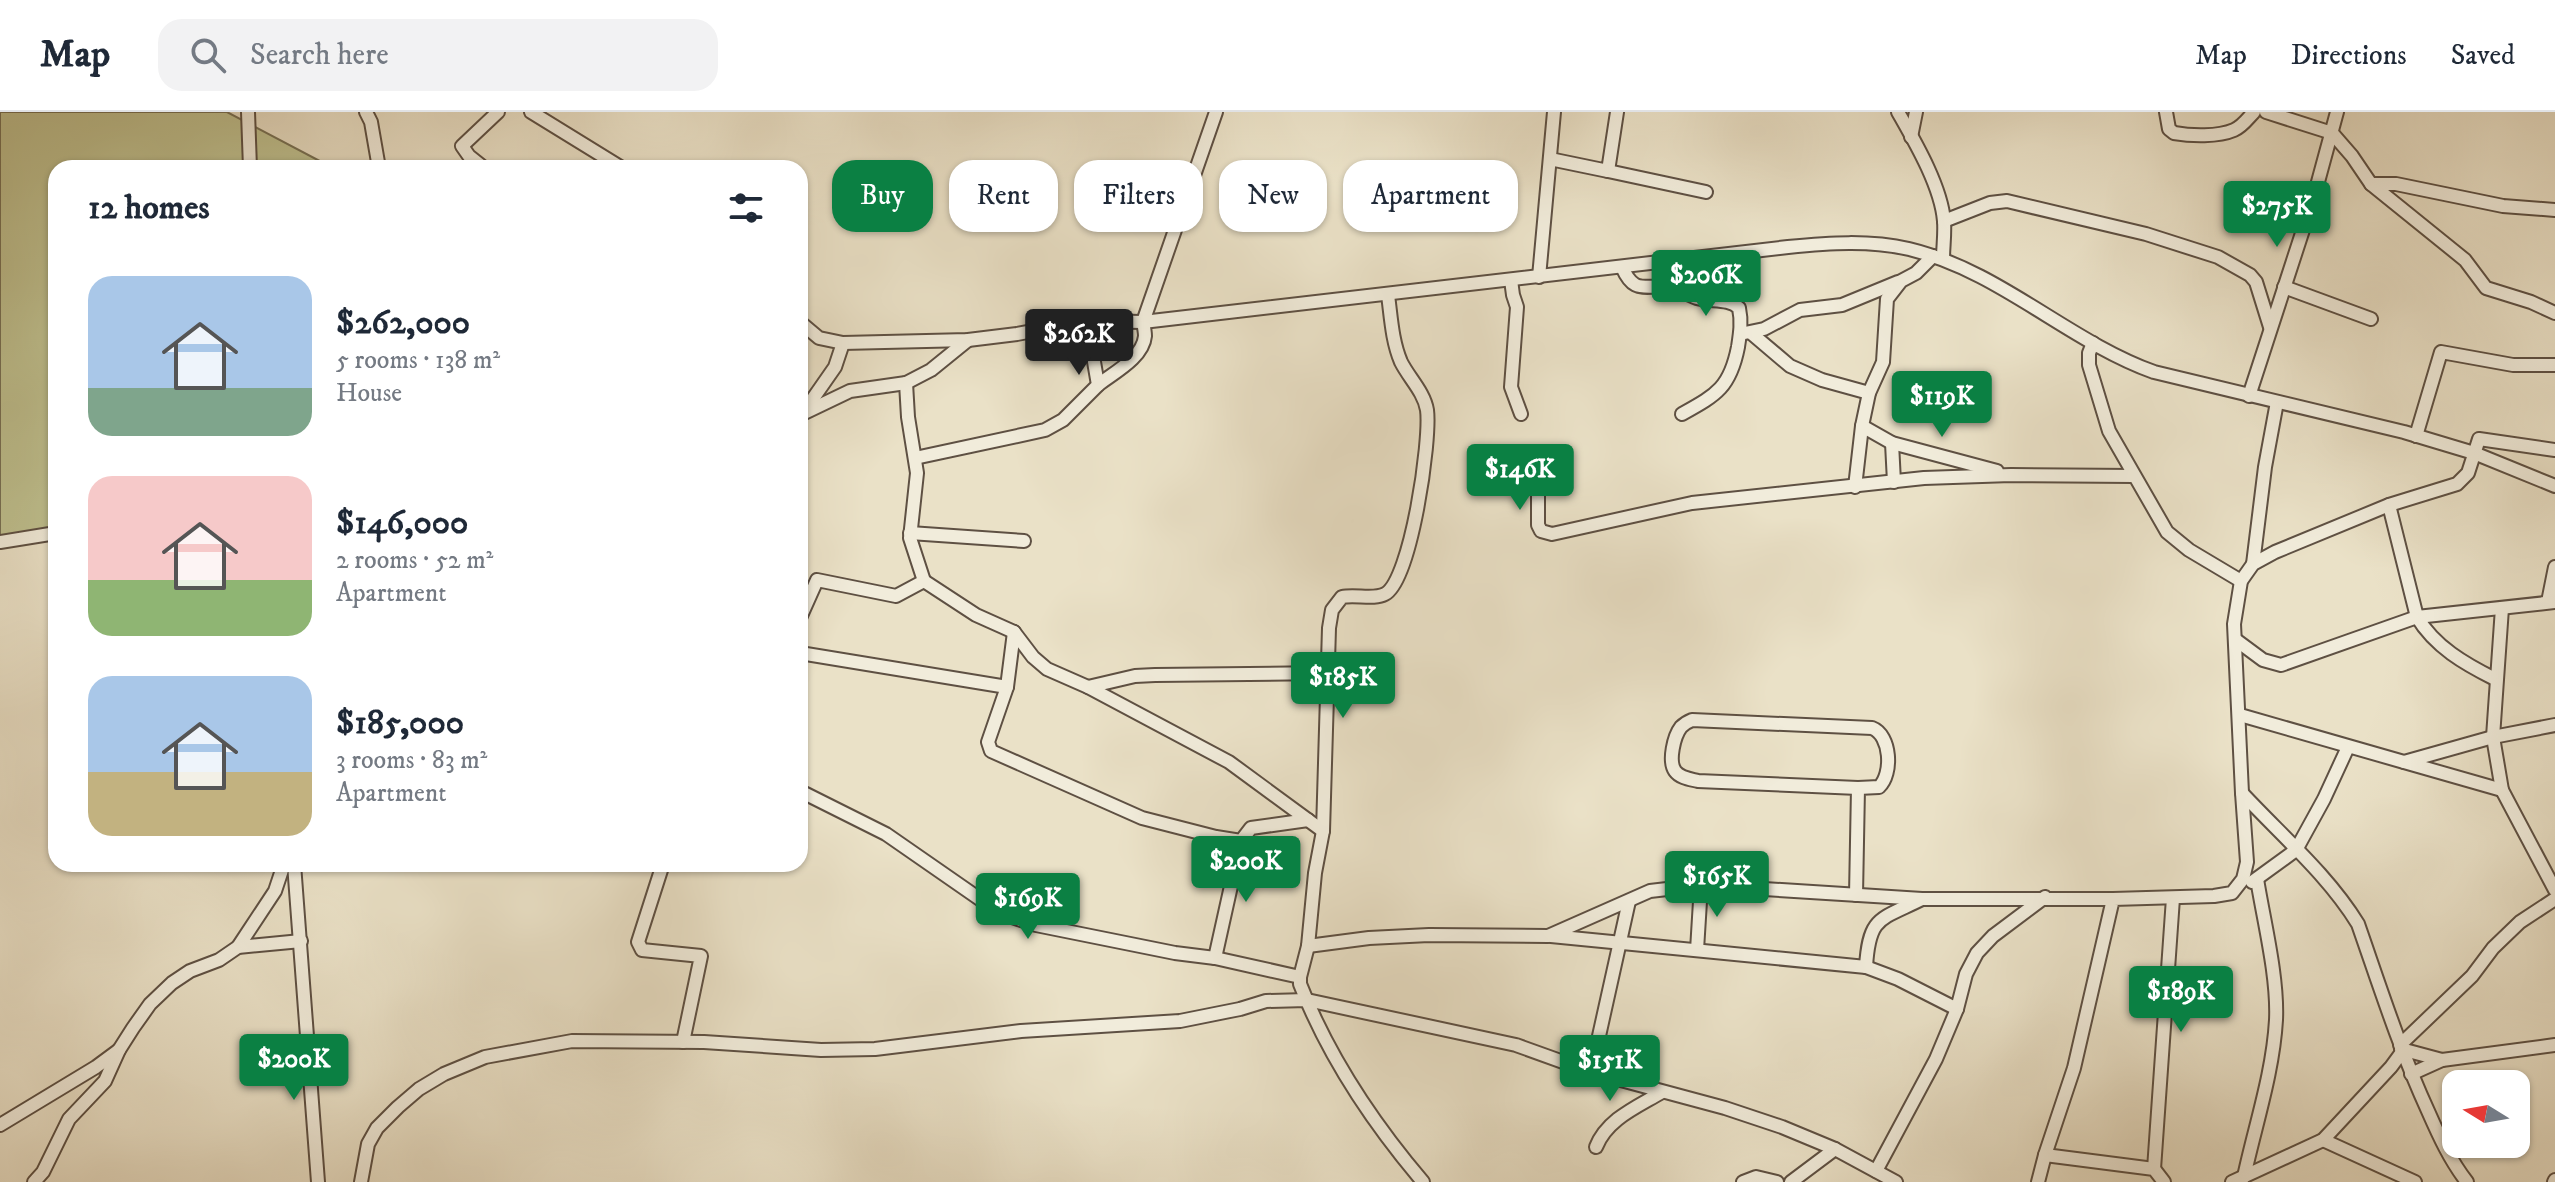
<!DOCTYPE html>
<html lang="en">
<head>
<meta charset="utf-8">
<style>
  body { margin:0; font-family:"IM FELL DW Pica",serif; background:#f2f2f3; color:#1f2937; height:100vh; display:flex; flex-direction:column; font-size:30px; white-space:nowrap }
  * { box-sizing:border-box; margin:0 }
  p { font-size:26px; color:#747a83 }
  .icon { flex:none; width:44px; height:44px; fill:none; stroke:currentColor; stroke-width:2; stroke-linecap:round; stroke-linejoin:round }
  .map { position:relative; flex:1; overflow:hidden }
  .panel { position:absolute; left:48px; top:48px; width:760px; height:712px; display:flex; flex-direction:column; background:#fff; border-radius:24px; box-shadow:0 2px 6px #0004 }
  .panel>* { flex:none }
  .top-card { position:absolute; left:832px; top:48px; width:760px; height:72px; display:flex; gap:16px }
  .needle { width:52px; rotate:281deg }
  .tools { position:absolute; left:2442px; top:958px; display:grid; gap:16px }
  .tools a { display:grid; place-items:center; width:88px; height:88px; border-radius:16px; background:#fff; box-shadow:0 2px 6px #0004; font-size:40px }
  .price { position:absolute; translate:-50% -68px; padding:0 18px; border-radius:8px; background:#0b8043; color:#fff; font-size:26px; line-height:52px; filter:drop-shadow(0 2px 4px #0008) }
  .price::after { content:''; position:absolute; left:50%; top:48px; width:24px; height:18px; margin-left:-12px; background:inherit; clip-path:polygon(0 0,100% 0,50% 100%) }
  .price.on { background:#222; color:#fff }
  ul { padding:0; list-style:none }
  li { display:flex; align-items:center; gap:24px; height:200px; padding:0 40px }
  li span { display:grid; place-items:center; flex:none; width:224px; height:160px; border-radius:24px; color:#555 }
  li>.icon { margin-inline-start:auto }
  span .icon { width:96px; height:96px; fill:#fffc; stroke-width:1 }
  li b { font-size:34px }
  h2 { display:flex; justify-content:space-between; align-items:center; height:96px; padding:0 40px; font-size:34px }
  .pill { padding:0 28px; border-radius:24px; background:#fff; box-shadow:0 2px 6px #0004; font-size:28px; line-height:72px }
  .pill.on { background:#0b8043; color:#fff }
  header { display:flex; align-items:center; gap:48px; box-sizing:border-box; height:112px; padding:0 40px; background:#fff; border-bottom:2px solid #e0e1e3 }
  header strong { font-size:38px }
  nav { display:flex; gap:44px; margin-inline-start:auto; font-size:28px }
  .search { width:560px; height:72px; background:#f2f2f3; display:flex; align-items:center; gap:20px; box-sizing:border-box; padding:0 28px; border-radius:24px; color:#747a83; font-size:30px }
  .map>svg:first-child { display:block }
</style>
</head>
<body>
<header>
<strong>Map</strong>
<div class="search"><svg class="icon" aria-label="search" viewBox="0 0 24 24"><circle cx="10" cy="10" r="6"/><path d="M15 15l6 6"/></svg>Search here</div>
<nav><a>Map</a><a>Directions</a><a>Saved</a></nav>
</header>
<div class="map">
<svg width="2555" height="1070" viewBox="0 0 2555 1070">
  <rect width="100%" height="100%" fill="#eae1c7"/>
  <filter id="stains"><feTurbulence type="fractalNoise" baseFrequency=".0025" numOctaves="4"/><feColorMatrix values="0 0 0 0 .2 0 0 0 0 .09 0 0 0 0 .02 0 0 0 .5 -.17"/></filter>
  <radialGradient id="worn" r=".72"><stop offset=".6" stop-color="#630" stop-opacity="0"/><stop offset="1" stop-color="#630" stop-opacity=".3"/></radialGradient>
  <path fill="#bfc190" stroke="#777054" stroke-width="2" d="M0 0H227L333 56H56V416L0 425Z"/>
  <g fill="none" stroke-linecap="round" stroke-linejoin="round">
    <defs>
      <g id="minor">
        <path d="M248 0 250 56"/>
        <path d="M366 0 371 10 379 56"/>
        <path d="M531 0 622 56"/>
        <path d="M1898 0C1915 30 1941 74 1944 109 1945 122 1943 135 1943 147"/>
        <path d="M2166 0 2169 17 2174 21C2191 24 2218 25 2234 18 2243 14 2248 6 2254 0"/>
        <path d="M2266 0 2332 21 2352 44 2371 72 2465 148 2486 176 2531 190 2555 201"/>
        <path d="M1911 25 1916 0"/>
        <path d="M1550 47 1608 59 1617 0"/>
        <path d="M484 56 469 44 462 34 498 0"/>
        <path d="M1608 59 1706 80"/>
        <path d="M2371 72H2396L2503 94 2555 98"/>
        <path d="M1944 109 1990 91 2007 89 2146 122 2218 145 2250 163 2256 170 2270 215"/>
        <path d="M1622 155C1634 182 1643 173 1668 175 1679 176 1687 183 1697 186 1711 190 1729 186 1739 196 1742 210 1740 222 1738 235 1730 276 1716 283 1682 302"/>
        <path d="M1539 165 1554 0"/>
        <path d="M1511 168 1513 183 1517 195 1511 275 1521 302"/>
        <path d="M2284 175 2371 207"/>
        <path d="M1388 183C1391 205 1392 229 1401 250 1409 266 1424 280 1427 298 1431 328 1411 468 1385 482 1374 488 1355 482 1342 485L1332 498 1329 516 1323 719 1315 761 1308 834 1300 865V872C1329 946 1372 1010 1423 1070"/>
        <path d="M800 210 819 226 843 231 968 228 1017 222 1087 209 1143 210 1788 135C1829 131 1869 128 1909 137 2000 159 2068 229 2154 260L2404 320 2474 341 2555 374"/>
        <path d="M1751 221 1790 254 1822 268 1869 281"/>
        <path d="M1740 222 1764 217 1800 198 1842 193 1898 170"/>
        <path d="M2093 231 2089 241V253L2109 319 2167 420 2189 438 2241 469"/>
        <path d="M1098 273C1113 261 1143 246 1145 224 1145 220 1144 215 1143 210L1216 0"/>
        <path d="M2249 284 2315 81 2337 0"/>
        <path d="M805 298 835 255 843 231"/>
        <path d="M802 302 850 279 906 271 931 258 968 228"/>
        <path d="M1862 314 1892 331 1997 359"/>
        <path d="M2416 324 2441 240 2513 253H2555"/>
        <path d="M1892 331 1894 370"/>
        <path d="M915 346 1045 318 1063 308 1098 273 1087 209"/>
        <path d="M1538 371V413L1541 419 1552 422 1692 391 1924 366 2011 363 2134 364"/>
        <path d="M1855 375 1862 314 1869 281 1883 250 1887 187 1901 169 1916 161 1933 144"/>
        <path d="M2389 393 2417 505C2435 535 2465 552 2495 567"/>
        <path d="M910 421 1024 429"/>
        <path d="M0 430 56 421"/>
        <path d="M2253 452 2265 355 2277 290"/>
        <path d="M924 469 976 503 1014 520 1033 545 1047 557 1088 575 1229 650 1323 719"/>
        <path d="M2548 490 2555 455"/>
        <path d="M2502 496 2493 625 2502 678 2555 778"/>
        <path d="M800 506 817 468 896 484 924 469 910 426 917 361 908 305 906 271"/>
        <path d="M2236 528 2263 548 2281 553 2417 505 2555 490"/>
        <path d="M800 541 1007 575 1014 520"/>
        <path d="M1007 575 988 630 991 639 1142 706 1216 725 1241 729 1251 716 1308 708"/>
        <path d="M1088 575 1135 564 1155 563 1326 561"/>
        <path d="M2240 603 2404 650 2493 625 2555 613"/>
        <path d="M2404 650 2502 678"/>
        <path d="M800 679 886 722 984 790 1009 804 1036 813 1175 841 1215 846 1300 865"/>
        <path d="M2242 681C2281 723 2328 763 2358 812 2380 875 2400 938 2428 999 2439 1024 2450 1048 2467 1070"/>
        <path d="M294 752 318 1070"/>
        <path d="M663 752 638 830 642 838 701 844 683 930"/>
        <path d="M2252 770 2296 738 2324 687 2348 635"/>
        <path d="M1856 783 1858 676 1698 669C1690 667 1680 666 1675 659 1668 649 1674 624 1681 615 1684 612 1687 610 1692 608L1872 616C1891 623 1893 662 1879 675L1858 676"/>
        <path d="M1551 824 1866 855C1869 804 1880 808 1922 787"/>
        <path d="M1308 834 1369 826 1429 823 1548 824 1650 779 1701 773 1922 787H2113"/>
        <path d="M238 835 275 779 284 752"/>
        <path d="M1697 838 1701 773"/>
        <path d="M1215 846 1241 729"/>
        <path d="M1866 855 1898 867 1957 897"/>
        <path d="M2400 933 2472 864 2493 836 2520 810 2555 787"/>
        <path d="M2401 937 2442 948"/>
        <path d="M1591 960 1629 789"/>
        <path d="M2411 962 2442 948 2555 933"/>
        <path d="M0 1013 96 955 119 938"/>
        <path d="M2323 1028 2415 1070"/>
        <path d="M1596 1035C1607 1007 1637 995 1662 980"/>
        <path d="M2045 1043 2154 1057 2164 1070"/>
        <path d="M2154 1057 2173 786"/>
        <path d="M1876 1059 1936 947 1957 897 1966 862 1977 841 1993 824 2045 785"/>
        <path d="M2244 1065C2255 1014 2273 961 2276 908 2278 865 2264 810 2257 767"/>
        <path d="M34 1070 43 1060 69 1007 105 969 119 938 133 916 150 892 172 871 190 859 219 848 238 835 301 829"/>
        <path d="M361 1070 368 1032 377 1016 398 995 419 977 444 962 485 945 572 929 704 930 821 938 875 937 1021 919 1180 909 1240 897 1266 889 1307 888 1516 933 1591 960 1725 996 1782 1015 1835 1037 1896 1070"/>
        <path d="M1743 1070 1756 1065 1777 1070"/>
        <path d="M1791 1070 1835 1037"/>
        <path d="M2038 1070 2045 1043 2074 956 2113 787 2214 784 2232 781 2243 767 2247 750 2242 681 2234 512 2241 469 2253 452 2275 440 2389 393 2457 372 2468 361 2479 327 2555 338"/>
        <path d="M2232 1070 2323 1028 2391 955 2402 940"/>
        <path d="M2554 1070 2555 1068"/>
      </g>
    </defs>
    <use href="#minor" stroke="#5e5043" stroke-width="16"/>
    <use href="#minor" stroke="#f1ecdb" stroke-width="12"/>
  </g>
  <rect width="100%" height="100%" filter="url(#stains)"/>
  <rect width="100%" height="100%" fill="url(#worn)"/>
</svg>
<div class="tools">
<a><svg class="needle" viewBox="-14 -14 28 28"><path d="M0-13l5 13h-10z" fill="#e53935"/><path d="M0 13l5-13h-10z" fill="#747a83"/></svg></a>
</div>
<b class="price" style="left:2277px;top:137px">$275K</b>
<b class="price" style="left:1706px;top:206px">$206K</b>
<b class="price on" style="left:1079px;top:265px">$262K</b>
<b class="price" style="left:1942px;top:327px">$119K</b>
<b class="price" style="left:1520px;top:400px">$146K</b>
<b class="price" style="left:1343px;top:608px">$185K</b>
<b class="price" style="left:1246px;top:792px">$200K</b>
<b class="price" style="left:1717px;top:807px">$165K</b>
<b class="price" style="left:1028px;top:829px">$169K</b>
<b class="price" style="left:2181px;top:922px">$189K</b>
<b class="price" style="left:294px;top:990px">$200K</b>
<b class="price" style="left:1610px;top:991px">$151K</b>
<div class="top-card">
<a class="pill on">Buy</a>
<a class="pill">Rent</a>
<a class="pill">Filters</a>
<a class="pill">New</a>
<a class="pill">Apartment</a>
</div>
<section class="panel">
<h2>12 homes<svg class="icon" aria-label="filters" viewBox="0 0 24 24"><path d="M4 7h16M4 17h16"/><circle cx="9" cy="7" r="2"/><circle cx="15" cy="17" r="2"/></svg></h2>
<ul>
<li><span style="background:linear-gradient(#a9c7e8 70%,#7fa58c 0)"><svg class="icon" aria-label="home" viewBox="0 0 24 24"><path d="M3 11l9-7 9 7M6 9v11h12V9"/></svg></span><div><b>$262,000</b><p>5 rooms · 138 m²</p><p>House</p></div></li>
<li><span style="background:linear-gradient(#f6c9c9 65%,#8fb573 0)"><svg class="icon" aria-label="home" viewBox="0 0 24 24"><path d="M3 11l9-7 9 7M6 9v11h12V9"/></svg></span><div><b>$146,000</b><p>2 rooms · 52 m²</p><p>Apartment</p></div></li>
<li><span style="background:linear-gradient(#a9c7e8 60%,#c2b280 0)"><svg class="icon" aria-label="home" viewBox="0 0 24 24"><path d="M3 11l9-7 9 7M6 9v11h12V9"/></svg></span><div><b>$185,000</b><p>3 rooms · 83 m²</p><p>Apartment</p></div></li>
</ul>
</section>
</div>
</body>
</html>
